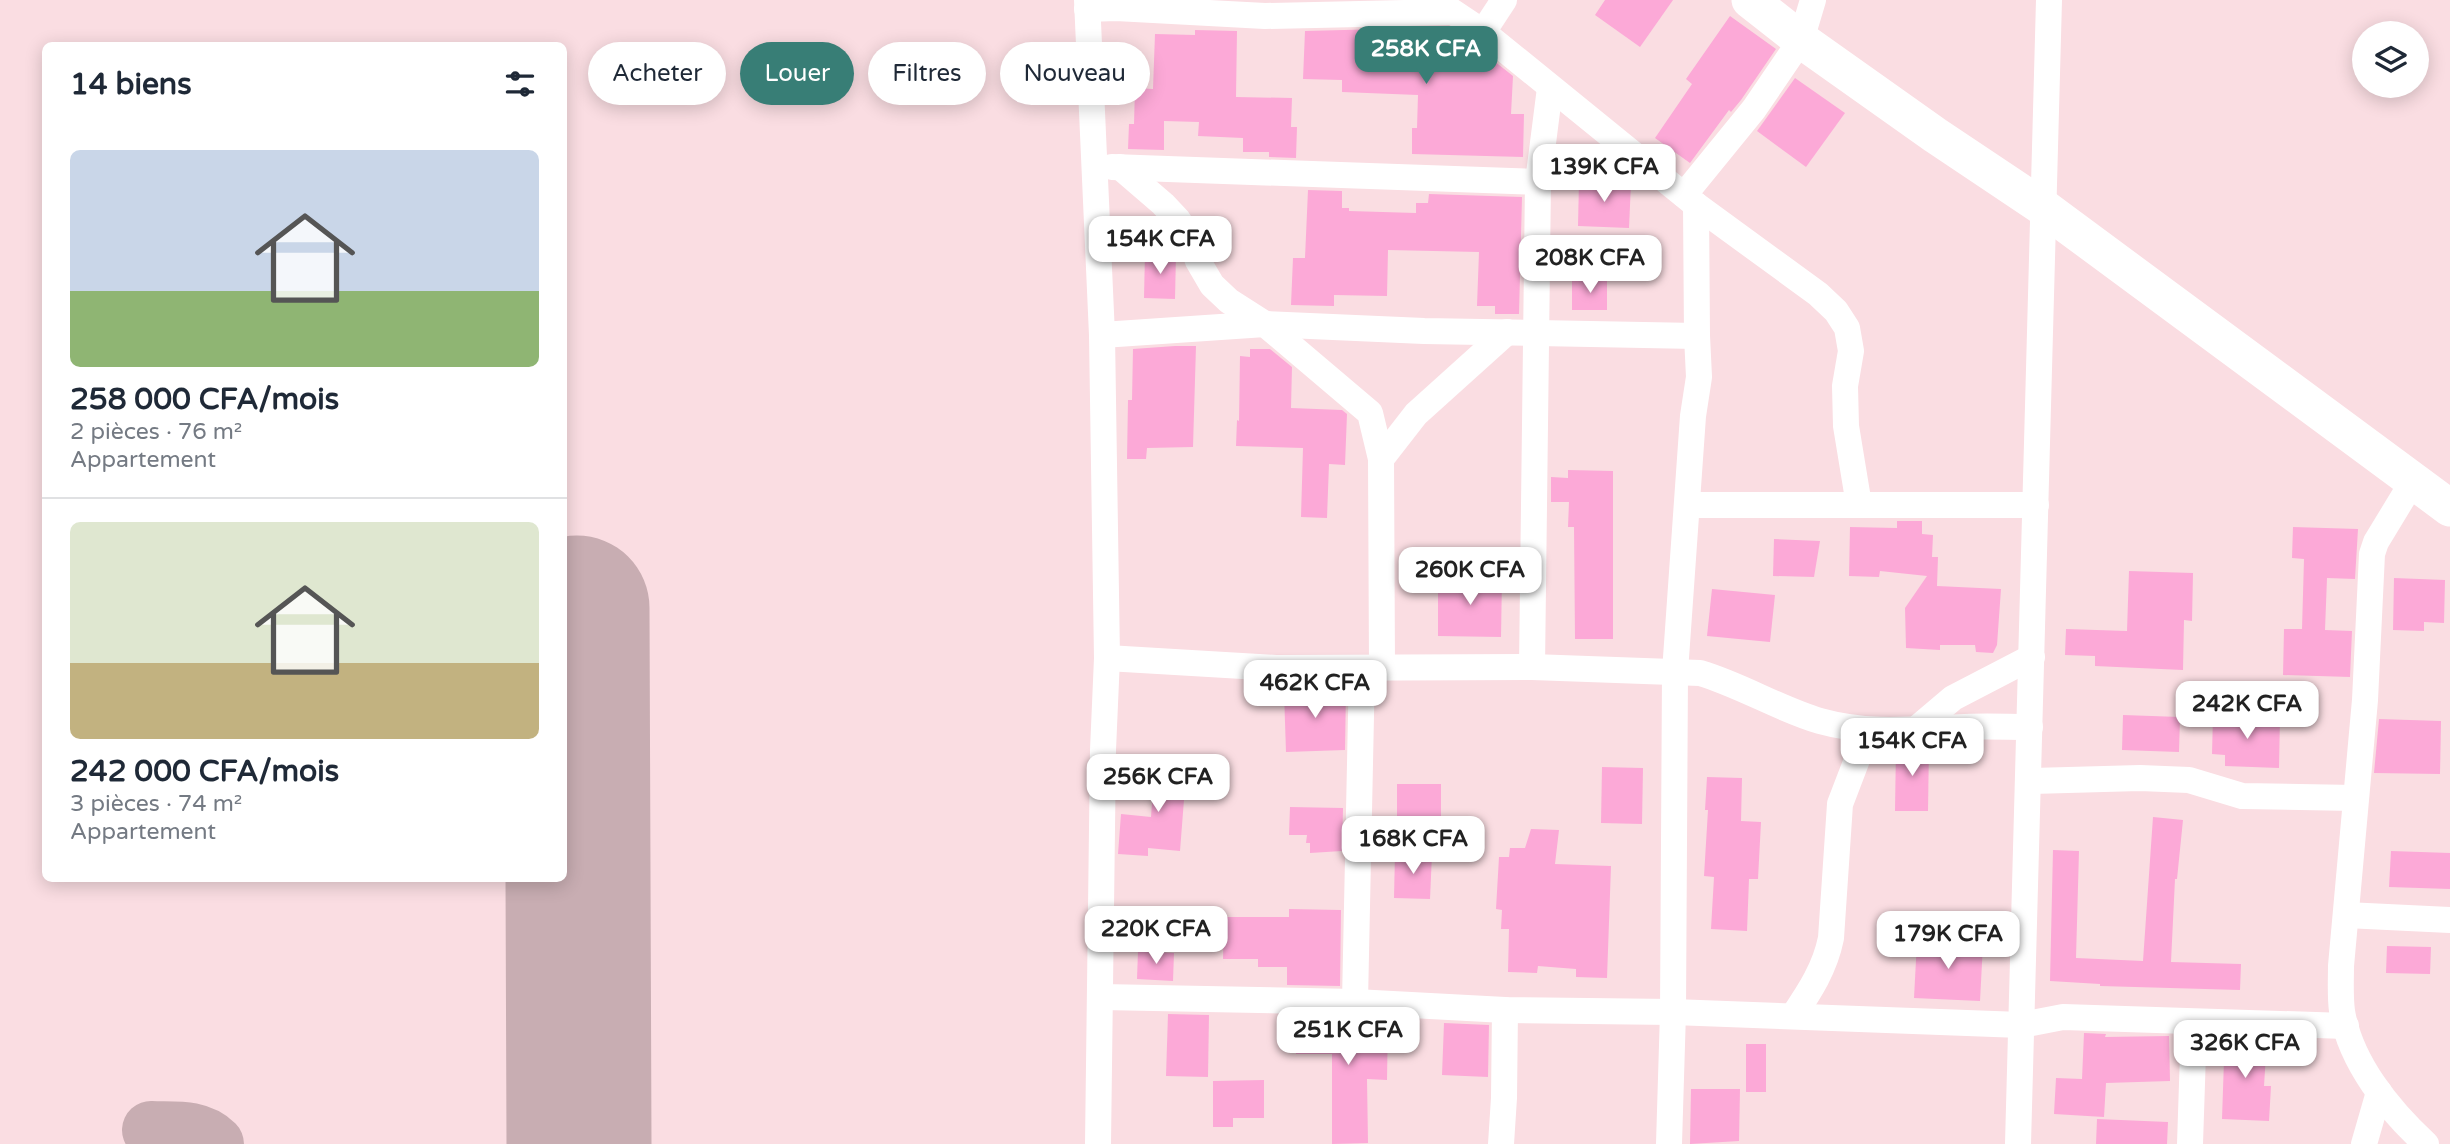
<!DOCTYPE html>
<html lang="fr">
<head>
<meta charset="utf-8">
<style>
  body { margin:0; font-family:"Varela Round",sans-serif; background:#f6f6f7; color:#1f2937; height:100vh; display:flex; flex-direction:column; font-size:26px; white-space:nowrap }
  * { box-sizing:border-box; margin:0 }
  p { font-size:23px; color:#747a83 }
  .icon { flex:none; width:38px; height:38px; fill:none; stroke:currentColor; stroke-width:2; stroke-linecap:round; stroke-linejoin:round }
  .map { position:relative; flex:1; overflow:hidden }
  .sheet { position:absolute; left:42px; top:42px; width:525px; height:840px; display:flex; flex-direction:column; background:#fff; border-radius:10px; box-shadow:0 4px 18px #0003 }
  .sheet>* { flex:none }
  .hud { position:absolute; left:588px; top:42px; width:665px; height:63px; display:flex; gap:14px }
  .controls { position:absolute; left:2352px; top:21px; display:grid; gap:14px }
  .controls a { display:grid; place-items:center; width:77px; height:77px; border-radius:50%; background:#fff; box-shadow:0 4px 18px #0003; font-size:35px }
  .price { position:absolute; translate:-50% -60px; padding:0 16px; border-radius:14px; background:#fff; color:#222; font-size:23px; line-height:46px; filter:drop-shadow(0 2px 4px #0008) }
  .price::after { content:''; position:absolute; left:50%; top:42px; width:21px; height:16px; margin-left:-10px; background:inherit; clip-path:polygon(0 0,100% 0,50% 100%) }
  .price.selected { background:#387e76; color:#fff }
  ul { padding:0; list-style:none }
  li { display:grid; align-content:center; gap:14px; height:371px; padding:0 28px }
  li+li { border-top:2px solid #e0e1e3 }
  li span { display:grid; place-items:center; height:217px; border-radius:10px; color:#555 }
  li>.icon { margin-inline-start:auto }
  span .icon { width:126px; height:126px; fill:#fffc; stroke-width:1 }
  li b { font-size:30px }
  h2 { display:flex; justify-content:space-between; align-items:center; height:84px; padding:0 28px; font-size:30px }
  .pill { padding:0 24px; border-radius:32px; background:#fff; box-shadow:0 4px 18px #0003; font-size:24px; line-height:63px }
  .pill.selected { background:#387e76; color:#fff }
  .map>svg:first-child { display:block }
</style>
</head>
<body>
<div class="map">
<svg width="2450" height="1144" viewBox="0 0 2450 1144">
  <rect width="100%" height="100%" fill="#fadde2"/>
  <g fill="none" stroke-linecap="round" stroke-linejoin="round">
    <g stroke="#c8adb2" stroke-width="58">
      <path d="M564 622C594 633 610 657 605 691 604 704 585 727 578 739"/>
      <path d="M564 775 578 801"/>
      <path d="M151 1130C173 1131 198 1127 215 1144"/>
    </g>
    <path stroke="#c8adb2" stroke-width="145" d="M577 608 579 1144"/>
  </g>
  <g fill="#fca9d7">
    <path d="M1605 0H1673L1640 47 1595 15Z"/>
    <path d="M1730 16 1776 49 1741 100 1731 112 1729 110 1690 163 1655 138 1692 84 1686 79Z"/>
    <path d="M1383 29 1454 31 1473 44 1472 57H1489L1513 76 1511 114H1524L1523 157 1412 154V128H1417L1418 95 1342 92V80L1303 79 1305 31Z"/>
    <path d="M1195 30 1237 31 1236 97 1292 98 1291 127H1297L1296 158 1269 157V152H1243V138L1198 136 1199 122 1164 121V150L1128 149 1129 124H1134L1135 88 1153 89 1155 34 1195 35Z"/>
    <path d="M1795 78 1845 113 1806 167 1757 131Z"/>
    <path d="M1579 181 1631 183 1629 228 1578 226Z"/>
    <path d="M1308 190 1342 191V208H1349V211L1416 213V203H1428L1429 194 1522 197 1519 314H1495V306H1477L1479 252 1388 250 1387 296 1334 295V306L1291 305 1293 258H1305Z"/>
    <path d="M1145 253 1176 254 1175 299 1144 298Z"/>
    <rect x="1572" y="280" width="35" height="30"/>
    <path d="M1175 346H1196L1193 447 1147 448 1146 459H1127L1128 400H1132L1133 349Z"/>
    <path d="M1250 349H1270L1292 367 1291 408 1342 410 1347 414 1345 465 1329 464 1327 518 1301 517 1303 448 1236 446 1237 420 1239 421 1240 356 1250 357Z"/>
    <path d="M1568 470 1613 471V639H1575L1574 527H1568L1569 502H1551V477L1568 478Z"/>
    <path d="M1897 521H1922V534L1933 535 1932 557H1938L1937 586 2001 589 1997 645 1993 653 1976 652 1975 645H1940V650L1906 648 1905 608 1927 576 1880 571 1879 577 1849 576 1850 527 1897 528Z"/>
    <path d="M2293 527 2358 529 2355 579 2327 578 2325 630 2352 631 2350 677 2283 675 2284 629H2302L2304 559 2292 558Z"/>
    <path d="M1774 539 1820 541 1814 577 1773 576Z"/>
    <path d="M2129 571 2193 573 2192 621 2184 620 2183 670 2095 666V656L2065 655 2066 629 2127 631Z"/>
    <path d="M1438 577 1502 578 1501 637 1438 636Z"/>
    <path d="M2394 578 2445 580 2444 623 2424 622V631L2393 630Z"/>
    <path d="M1712 589 1775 595 1770 642 1707 636Z"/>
    <path d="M1346 689 1345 750 1286 752 1284 692Z"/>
    <path d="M2123 715 2180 717 2179 752 2122 750Z"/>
    <path d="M2213 715 2280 717 2279 768 2225 766V755L2212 754Z"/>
    <path d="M2379 719 2441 721 2440 774 2374 773Z"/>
    <path d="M1920 745H1929L1928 811H1895L1896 746Z"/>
    <path d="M1155 759 1187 761 1180 851 1148 848V856L1118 854 1121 814 1151 817Z"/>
    <path d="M1602 767 1643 768 1642 824 1601 823Z"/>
    <path d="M1707 777 1742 778 1741 821 1761 822 1758 879H1749L1747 931 1711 929 1714 877 1704 876 1708 810H1705Z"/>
    <rect x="1397" y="784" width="44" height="34"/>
    <path d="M1290 807 1343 808 1342 851 1310 853V843H1306L1307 835H1289Z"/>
    <path d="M2153 817 2183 820 2177 879H2175L2171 962 2241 964 2240 990 2100 986V984L2050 981 2053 850 2079 851 2076 958 2143 961Z"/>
    <path d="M1531 829 1559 830 1555 864 1611 866 1607 978 1576 977V969L1538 966 1537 973 1508 972 1509 929H1501L1502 910 1496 909 1499 857H1509L1510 848H1525Z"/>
    <path d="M2391 851 2450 853V889L2389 887Z"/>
    <path d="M1395 853 1432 854 1430 899 1394 898Z"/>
    <path d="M1289 909 1341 910 1340 986 1287 985V967H1258V959H1223L1224 917H1289Z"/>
    <path d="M1917 941 1983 944 1980 1001 1914 998Z"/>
    <path d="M2387 946 2431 947 2430 974 2386 973Z"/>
    <path d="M1138 951 1174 953 1173 981 1137 979Z"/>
    <path d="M1168 1014 1209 1015 1208 1077 1166 1076Z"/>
    <path d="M1296 1017 1388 1020 1387 1080 1367 1079 1368 1143 1332 1144V1054H1296Z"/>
    <path d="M1444 1023 1489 1025 1488 1077 1442 1075Z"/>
    <path d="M2084 1033 2106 1034 2105 1037 2169 1036 2170 1081 2106 1083 2104 1117 2054 1114 2056 1078 2082 1079Z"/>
    <path d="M2221 1038 2267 1039 2264 1086H2271L2269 1121 2222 1119 2224 1060H2220Z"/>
    <rect x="1746" y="1044" width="20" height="48"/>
    <path d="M1264 1080V1118H1233V1127H1213V1081Z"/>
    <path d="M1691 1089H1740L1739 1141 1690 1144Z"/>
    <path d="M2097 1119 2168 1122 2167 1144H2096Z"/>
  </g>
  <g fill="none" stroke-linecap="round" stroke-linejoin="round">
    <g stroke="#fff" stroke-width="26">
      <path d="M1087 0 1102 335 1107 658 1103 750 1098 1144"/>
      <path d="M1435 0 1483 32 1696 205 1818 294 1836 311 1847 328 1851 351 1845 386 1846 426 1859 505"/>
      <path d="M1087 9 1116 8 1265 16 1451 12"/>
      <path d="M1483 32 1504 0"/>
      <path d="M1112 167 1538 182"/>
      <path d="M1120 167 1163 204 1178 220 1190 238 1198 261 1212 285 1229 301 1265 324 1370 413 1381 459 1382 667"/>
      <path d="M1684 195 1754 109 1801 40 1813 0"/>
      <path d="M1102 335 1265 324 1424 331 1697 336"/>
      <path d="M1381 459 1416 414 1507 332"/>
      <path d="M2413 481 2376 542 2372 554 2365 700 2341 966C2341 981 2340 996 2342 1011 2350 1062 2389 1110 2426 1144"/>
      <path d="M1687 505H2036"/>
      <path d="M1107 658 1276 668 1532 667 1700 673C1741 685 1779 709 1820 721 1870 735 1915 729 1965 727 1986 726 2008 727 2030 727"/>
      <path d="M1532 667 1538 182 1550 88"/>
      <path d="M1914 731 1953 698 2032 657"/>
      <path d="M2028 781 2140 778 2189 780 2242 796 2355 798"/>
      <path d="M2346 915 2450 920"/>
      <path d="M1101 997 1355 1002 1505 1010 1673 1012 2021 1025 2063 1017 2346 1026"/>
      <path d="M1355 1002 1362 668"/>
      <path d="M1793 1016C1810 991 1825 968 1831 938L1840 804 1858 757 1875 730"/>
      <path d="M1501 1144 1504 1098 1505 1010"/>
      <path d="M1669 1144 1673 1012 1675 672 1693 416 1699 377 1697 336 1696 205"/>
      <path d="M2018 1144 2049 0"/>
      <path d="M2190 1144 2194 1023"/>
      <path d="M2364 1144 2379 1092"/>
    </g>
    <path stroke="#fff" stroke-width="37" d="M1750 0 1801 40 1935 135 2044 208 2450 508"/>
  </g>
</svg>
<div class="controls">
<a><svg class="icon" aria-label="layers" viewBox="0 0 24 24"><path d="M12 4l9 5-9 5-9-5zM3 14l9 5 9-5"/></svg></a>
</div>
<b class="price selected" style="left:1426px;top:86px">258K CFA</b>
<b class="price" style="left:1604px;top:204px">139K CFA</b>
<b class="price" style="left:1160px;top:276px">154K CFA</b>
<b class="price" style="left:1590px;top:295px">208K CFA</b>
<b class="price" style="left:1470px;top:607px">260K CFA</b>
<b class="price" style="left:1315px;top:720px">462K CFA</b>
<b class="price" style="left:2247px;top:741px">242K CFA</b>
<b class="price" style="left:1912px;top:778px">154K CFA</b>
<b class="price" style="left:1158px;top:814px">256K CFA</b>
<b class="price" style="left:1413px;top:876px">168K CFA</b>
<b class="price" style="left:1156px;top:966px">220K CFA</b>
<b class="price" style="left:1948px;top:971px">179K CFA</b>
<b class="price" style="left:1348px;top:1067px">251K CFA</b>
<b class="price" style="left:2245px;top:1080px">326K CFA</b>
<div class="hud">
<a class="pill">Acheter</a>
<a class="pill selected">Louer</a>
<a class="pill">Filtres</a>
<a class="pill">Nouveau</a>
</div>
<section class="sheet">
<h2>14 biens<svg class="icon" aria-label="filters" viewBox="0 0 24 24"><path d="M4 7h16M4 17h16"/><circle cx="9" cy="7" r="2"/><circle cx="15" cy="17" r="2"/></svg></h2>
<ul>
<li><span style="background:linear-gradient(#c9d6e8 65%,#8fb573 0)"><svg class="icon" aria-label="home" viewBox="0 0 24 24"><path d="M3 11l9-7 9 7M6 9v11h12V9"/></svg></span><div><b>258 000 CFA/mois</b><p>2 pièces · 76 m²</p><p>Appartement</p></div></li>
<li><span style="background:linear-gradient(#dfe7d0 65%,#c2b280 0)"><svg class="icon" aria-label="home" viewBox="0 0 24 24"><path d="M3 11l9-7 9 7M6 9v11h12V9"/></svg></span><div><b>242 000 CFA/mois</b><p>3 pièces · 74 m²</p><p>Appartement</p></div></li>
</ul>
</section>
</div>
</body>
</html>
